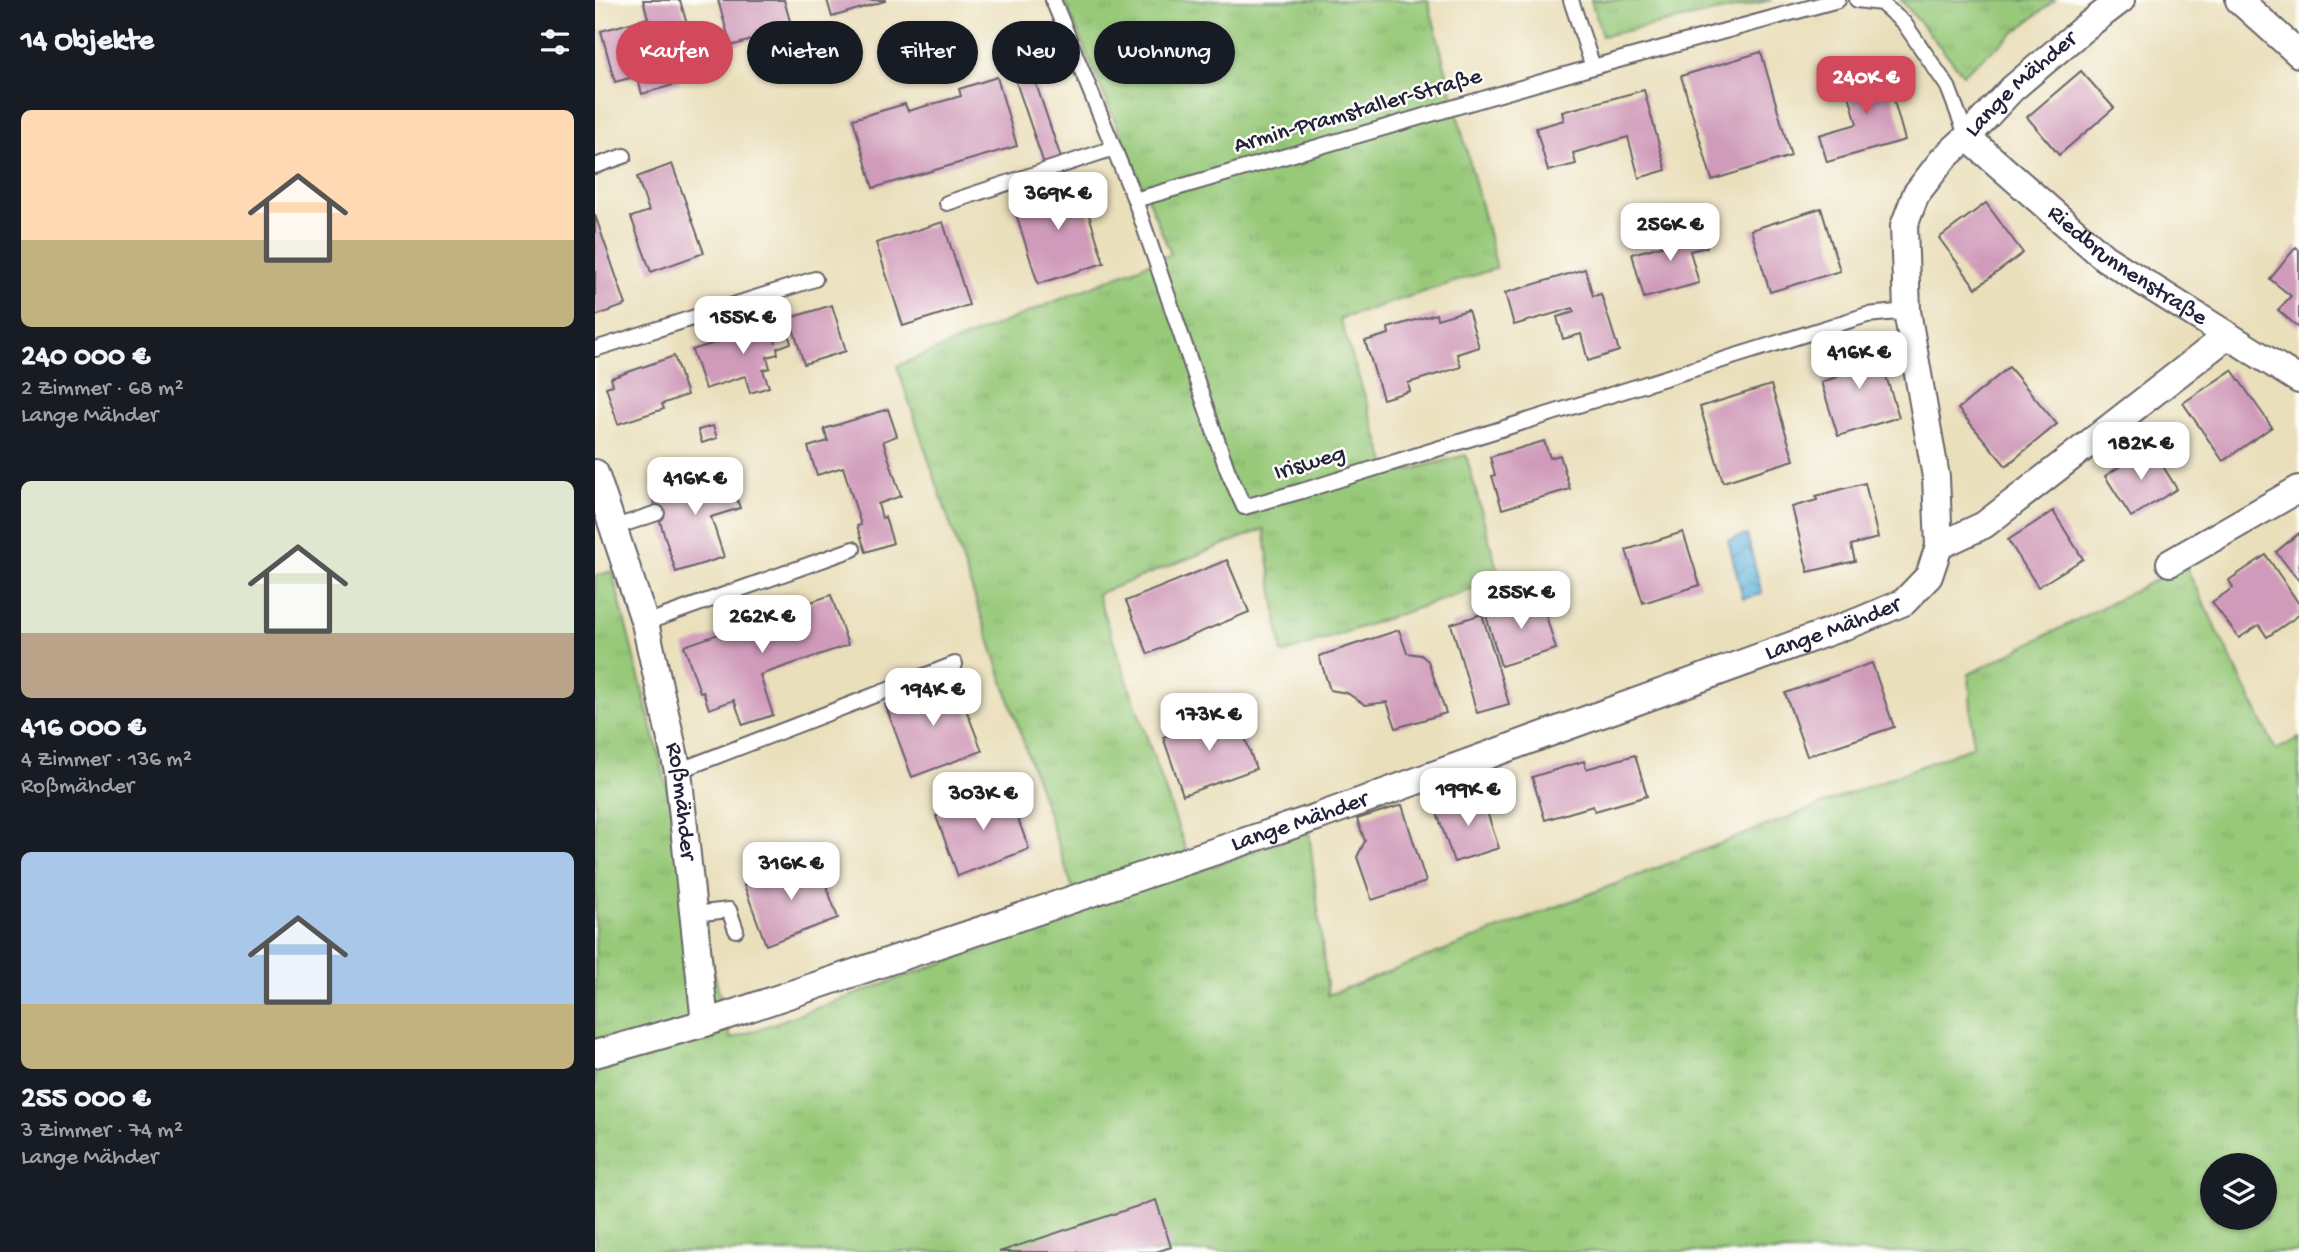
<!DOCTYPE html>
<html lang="de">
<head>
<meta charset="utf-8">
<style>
  body { margin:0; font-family:"Gochi Hand",sans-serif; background:#242831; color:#f1f3f6; height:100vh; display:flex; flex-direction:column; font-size:26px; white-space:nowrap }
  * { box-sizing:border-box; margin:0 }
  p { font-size:23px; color:#9ea1a6 }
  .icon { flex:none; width:38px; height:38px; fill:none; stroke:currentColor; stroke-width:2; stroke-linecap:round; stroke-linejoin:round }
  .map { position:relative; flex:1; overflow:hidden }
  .sheet { display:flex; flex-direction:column; background:#171b24; width:595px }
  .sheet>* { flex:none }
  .banner { position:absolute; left:21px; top:21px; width:665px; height:63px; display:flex; gap:14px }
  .controls { position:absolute; left:1605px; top:1153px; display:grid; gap:14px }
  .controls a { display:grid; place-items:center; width:77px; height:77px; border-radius:50%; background:#171b24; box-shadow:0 2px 5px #0004; font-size:35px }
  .price { position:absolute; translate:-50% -60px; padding:0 16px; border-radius:14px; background:#fff; color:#222; font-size:23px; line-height:46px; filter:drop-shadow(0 2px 4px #0008) }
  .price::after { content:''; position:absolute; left:50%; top:42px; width:21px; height:16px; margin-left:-10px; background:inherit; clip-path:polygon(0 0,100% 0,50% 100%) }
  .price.selected { background:#d1495b; color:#fff }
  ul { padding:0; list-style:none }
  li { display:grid; align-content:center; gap:14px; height:371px; padding:0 21px }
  li span { display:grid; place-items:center; height:217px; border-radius:10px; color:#555 }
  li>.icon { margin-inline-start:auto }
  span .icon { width:126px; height:126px; fill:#fffc; stroke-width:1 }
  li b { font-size:30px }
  h2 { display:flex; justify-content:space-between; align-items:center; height:84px; padding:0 21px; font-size:30px }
  .chip { padding:0 24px; border-radius:32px; background:#171b24; box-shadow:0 2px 5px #0004; font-size:24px; line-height:63px }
  .chip.selected { background:#d1495b; color:#fff }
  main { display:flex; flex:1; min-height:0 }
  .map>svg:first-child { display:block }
</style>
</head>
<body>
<main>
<section class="sheet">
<h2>14 Objekte<svg class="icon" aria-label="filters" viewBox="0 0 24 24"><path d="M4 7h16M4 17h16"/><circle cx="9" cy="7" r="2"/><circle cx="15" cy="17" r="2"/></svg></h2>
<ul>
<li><span style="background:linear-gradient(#ffd9b3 60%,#c2b280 0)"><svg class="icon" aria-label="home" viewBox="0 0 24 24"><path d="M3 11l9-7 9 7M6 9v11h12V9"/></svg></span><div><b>240 000 €</b><p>2 Zimmer · 68 m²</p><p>Lange Mähder</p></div></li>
<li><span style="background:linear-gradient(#dfe7d0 70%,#b9a48a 0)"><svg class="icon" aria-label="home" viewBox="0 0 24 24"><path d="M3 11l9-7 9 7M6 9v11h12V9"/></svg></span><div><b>416 000 €</b><p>4 Zimmer · 136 m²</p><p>Roßmähder</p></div></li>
<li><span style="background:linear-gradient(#a9c7e8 70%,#c2b280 0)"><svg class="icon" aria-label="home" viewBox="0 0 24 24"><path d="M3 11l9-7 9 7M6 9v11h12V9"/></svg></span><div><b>255 000 €</b><p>3 Zimmer · 74 m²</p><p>Lange Mähder</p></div></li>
</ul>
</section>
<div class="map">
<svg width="1704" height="1252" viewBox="0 0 1704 1252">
  <defs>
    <pattern id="grass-tufts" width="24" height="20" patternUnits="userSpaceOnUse" patternTransform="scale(1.75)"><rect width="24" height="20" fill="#97c979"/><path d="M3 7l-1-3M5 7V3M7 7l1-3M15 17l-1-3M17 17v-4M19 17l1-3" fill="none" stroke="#82ac6a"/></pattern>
    <pattern id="water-waves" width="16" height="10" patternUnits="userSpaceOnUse" patternTransform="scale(1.75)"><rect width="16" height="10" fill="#60b4dc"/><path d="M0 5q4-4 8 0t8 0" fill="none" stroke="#4f92b4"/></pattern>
  </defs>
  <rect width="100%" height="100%" fill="#fdfcf7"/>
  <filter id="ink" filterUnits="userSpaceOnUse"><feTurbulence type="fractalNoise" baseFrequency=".0143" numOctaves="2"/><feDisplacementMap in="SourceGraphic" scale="14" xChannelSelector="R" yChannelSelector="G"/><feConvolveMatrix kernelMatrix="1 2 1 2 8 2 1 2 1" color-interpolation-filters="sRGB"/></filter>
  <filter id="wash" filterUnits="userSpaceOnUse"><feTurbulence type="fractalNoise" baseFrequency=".00686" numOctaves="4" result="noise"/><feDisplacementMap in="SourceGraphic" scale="28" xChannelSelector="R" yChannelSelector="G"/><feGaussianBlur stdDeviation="1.57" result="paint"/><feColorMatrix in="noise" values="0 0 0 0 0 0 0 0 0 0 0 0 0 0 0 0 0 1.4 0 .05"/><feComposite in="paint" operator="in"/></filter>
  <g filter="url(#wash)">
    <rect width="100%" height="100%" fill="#eadfbb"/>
    <g fill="url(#grass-tufts)" stroke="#5c765a" stroke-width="2" fill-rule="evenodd">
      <path d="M469 0H833L902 268 745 319 795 475 871 455 905 580 687 654 669 529 502 594 599 873 714 831 733 995 1378 746 1374 674 1590 565 1681 750 1704 738V1252H0V576L17 571 136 1039 486 913 302 366 576 254ZM1617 1166H1670V1218H1617Z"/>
      <path d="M996 0H1177L1007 36Z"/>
      <path d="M1306 0H1460L1368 74Z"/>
    </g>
    <path fill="url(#water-waves)" stroke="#416b8c" stroke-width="2" d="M1152 535 1167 594 1148 599 1133 540Z"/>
    <g id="blocks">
      <g fill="#d09bba">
        <path d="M48 0H85L95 35 78 40 85 64 80 65 85 83 47 94 42 76 20 82 6 31 53 18Z"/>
        <path d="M123 0H189L197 28 136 46Z"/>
        <path d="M232 0H290V1L237 17Z"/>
        <path d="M1166 52 1196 156 1117 180 1086 76Z"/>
        <path d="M1288 62 1310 140 1232 162 1224 135 1262 124 1248 73Z"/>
        <path d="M435 66 466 158 449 164 418 73Z"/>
        <path d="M1486 71 1519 108 1464 155 1432 117Z"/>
        <path d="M402 77 422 146 278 188 258 119 310 104 313 111 366 96 364 89Z"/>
        <path d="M1049 90 1071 170 1044 178 1033 137 978 153 981 164 953 171 941 128 969 120 967 112Z"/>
        <path d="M77 164 109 253 56 272 36 217 54 211 42 177Z"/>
        <path d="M483 180 509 263 443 284 417 201Z"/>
        <path d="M1391 203 1428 253 1381 288 1344 238Z"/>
        <path d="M1226 208 1245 271 1175 292 1156 230Z"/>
        <path d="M0 215 31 305 0 316Z"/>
        <path d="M348 222 374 305 308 326 281 243Z"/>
        <path d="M1106 225 1112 247 1095 251 1104 283 1049 298 1037 254 1077 243 1074 234Z"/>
        <path d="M1701 247 1704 250V328L1683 310 1696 296 1675 279Z"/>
        <path d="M990 269 998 296 1006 294 1024 351 993 361 986 334 968 339 962 317 979 312 978 308 919 325 910 293Z"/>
        <path d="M237 305 251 351 209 364 195 318Z"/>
        <path d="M186 310 196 343 182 348 183 354 172 357 175 368 168 370 174 387 155 393 150 376 110 389 97 350 156 332 157 334 175 328 181 343 172 314Z"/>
        <path d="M873 310 884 347 862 354 866 367 813 383 815 391 788 399 770 341 794 334 793 328 841 314 842 319Z"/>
        <path d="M1280 342 1304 417 1243 436 1226 382 1242 377 1235 356Z"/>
        <path d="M79 356 92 395 67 404 69 409 23 424 11 387 18 385 16 378Z"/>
        <path d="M1414 367 1462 424 1411 466 1363 409Z"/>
        <path d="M1637 370 1677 427 1628 461 1588 403Z"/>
        <path d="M1176 385 1199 460 1128 482 1105 407Z"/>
        <path d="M293 409 302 436 288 441 306 496 283 504 287 518 290 517 298 543 271 552 262 526 266 525 248 467 222 475 213 447 233 441 229 429Z"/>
        <path d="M118 426 122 438 107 443 103 430Z"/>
        <path d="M949 441 955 458 965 455 975 489 907 509 897 476 900 475 895 457Z"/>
        <path d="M1556 447 1582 489 1536 517 1510 476Z"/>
        <path d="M132 468 145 508 116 517 129 557 81 572 56 493Z"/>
        <path d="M1270 483 1283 538 1256 545 1260 561 1213 572 1197 507 1222 500 1221 496Z"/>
        <path d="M1458 511 1488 559 1443 587 1413 540Z"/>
        <path d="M1088 532 1105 585 1048 603 1031 550Z"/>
        <path d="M1704 533V581L1681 552Z"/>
        <path d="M1671 555 1704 604V615L1672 637 1664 625 1644 638 1617 602 1638 588 1634 580Z"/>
        <path d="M632 560 654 612 553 654 531 601Z"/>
        <path d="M236 595 253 645 165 675 178 715 148 725 139 700 114 709 108 691 105 692 89 646Z"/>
        <path d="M945 595 961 649 906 666 890 612Z"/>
        <path d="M887 614 914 704 882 713 856 624Z"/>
        <path d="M804 630 812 653 826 655 833 661 851 713 801 728 792 702 770 705 752 693 735 690 724 656Z"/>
        <path d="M1277 663 1299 727 1212 756 1190 693Z"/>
        <path d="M359 678 387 751 317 777 290 704Z"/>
        <path d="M641 712 661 769 588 795 568 737Z"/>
        <path d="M1040 755 1052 796 1000 811 998 806 950 820 937 777 989 761 991 769Z"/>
        <path d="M412 789 434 849 363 876 341 816Z"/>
        <path d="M886 794 904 848 859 862 841 810Z"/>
        <path d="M807 805 831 882 777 900 762 857 770 841 762 819Z"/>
        <path d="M221 858 243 918 171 945 149 885Z"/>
        <path d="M561 1200 576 1247 561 1252H404Z"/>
      </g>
    </g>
  </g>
  <g filter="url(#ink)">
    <use href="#blocks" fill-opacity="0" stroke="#686468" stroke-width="2"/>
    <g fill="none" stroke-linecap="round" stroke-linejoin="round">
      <defs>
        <g id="service">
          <path d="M458 0 540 200 632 469 649 507 707 491 1272 315 1312 311"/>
          <path d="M976 0 998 67"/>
          <path d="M1262 0 1286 3 1309 23 1353 87 1372 137"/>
          <path d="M0 166 29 156"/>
          <path d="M540 200 998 67 1243 0"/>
          <path d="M352 203 519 148"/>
          <path d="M0 349 220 279"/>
          <path d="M18 528 62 513"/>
          <path d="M50 623 258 549"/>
          <path d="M83 771 360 664"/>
          <path d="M99 914 134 910 141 930"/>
        </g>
        <g id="minor">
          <path d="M1644 0 1704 54"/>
          <path id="s1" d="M1372 137 1510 258 1704 380"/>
          <path id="s2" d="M0 473 50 623 83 771 110 1023"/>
          <path d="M1344 546 1389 525 1632 336"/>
          <path d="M1575 563 1704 489"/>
          <path id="s3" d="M0 1054 110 1023 722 817 1264 621 1309 602 1334 576 1344 546 1341 477 1312 311 1309 226 1321 194 1348 159 1372 137 1417 89 1489 28 1526 0"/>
        </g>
      </defs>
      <use href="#service" stroke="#686468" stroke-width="18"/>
      <use href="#minor" stroke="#686468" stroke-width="30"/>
      <use href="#service" stroke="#fff" stroke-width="14"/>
      <use href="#minor" stroke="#fff" stroke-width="26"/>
    </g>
  </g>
  <g text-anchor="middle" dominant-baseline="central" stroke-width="5" stroke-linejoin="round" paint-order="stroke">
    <g font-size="24" fill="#22223b" stroke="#fdfcf7">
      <text stroke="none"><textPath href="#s3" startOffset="1962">Lange Mähder</textPath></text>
      <text transform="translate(763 112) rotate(-16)">Armin-Pramstaller-Straße</text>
      <text stroke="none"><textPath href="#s1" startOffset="206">Riedbrunnenstraße</textPath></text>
      <text transform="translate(715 464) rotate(-17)">Irisweg</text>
      <text stroke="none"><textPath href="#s3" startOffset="1309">Lange Mähder</textPath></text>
      <text stroke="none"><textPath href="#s2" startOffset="340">Roßmähder</textPath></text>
      <text stroke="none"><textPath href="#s3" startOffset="742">Lange Mähder</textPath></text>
    </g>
  </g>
</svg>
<div class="controls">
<a><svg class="icon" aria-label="layers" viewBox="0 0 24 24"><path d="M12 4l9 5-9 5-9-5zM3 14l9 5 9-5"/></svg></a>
</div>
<b class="price selected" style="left:1271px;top:116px">240K €</b>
<b class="price" style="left:463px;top:232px">369K €</b>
<b class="price" style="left:1075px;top:263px">256K €</b>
<b class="price" style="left:148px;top:356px">155K €</b>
<b class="price" style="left:1264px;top:391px">416K €</b>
<b class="price" style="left:1546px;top:482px">182K €</b>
<b class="price" style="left:100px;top:517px">416K €</b>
<b class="price" style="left:926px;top:631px">255K €</b>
<b class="price" style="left:167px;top:655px">262K €</b>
<b class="price" style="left:338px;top:728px">194K €</b>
<b class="price" style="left:614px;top:753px">173K €</b>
<b class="price" style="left:873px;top:828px">199K €</b>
<b class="price" style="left:388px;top:832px">303K €</b>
<b class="price" style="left:196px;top:902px">316K €</b>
<div class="banner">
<a class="chip selected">Kaufen</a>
<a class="chip">Mieten</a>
<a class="chip">Filter</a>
<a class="chip">Neu</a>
<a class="chip">Wohnung</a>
</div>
</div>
</main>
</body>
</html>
